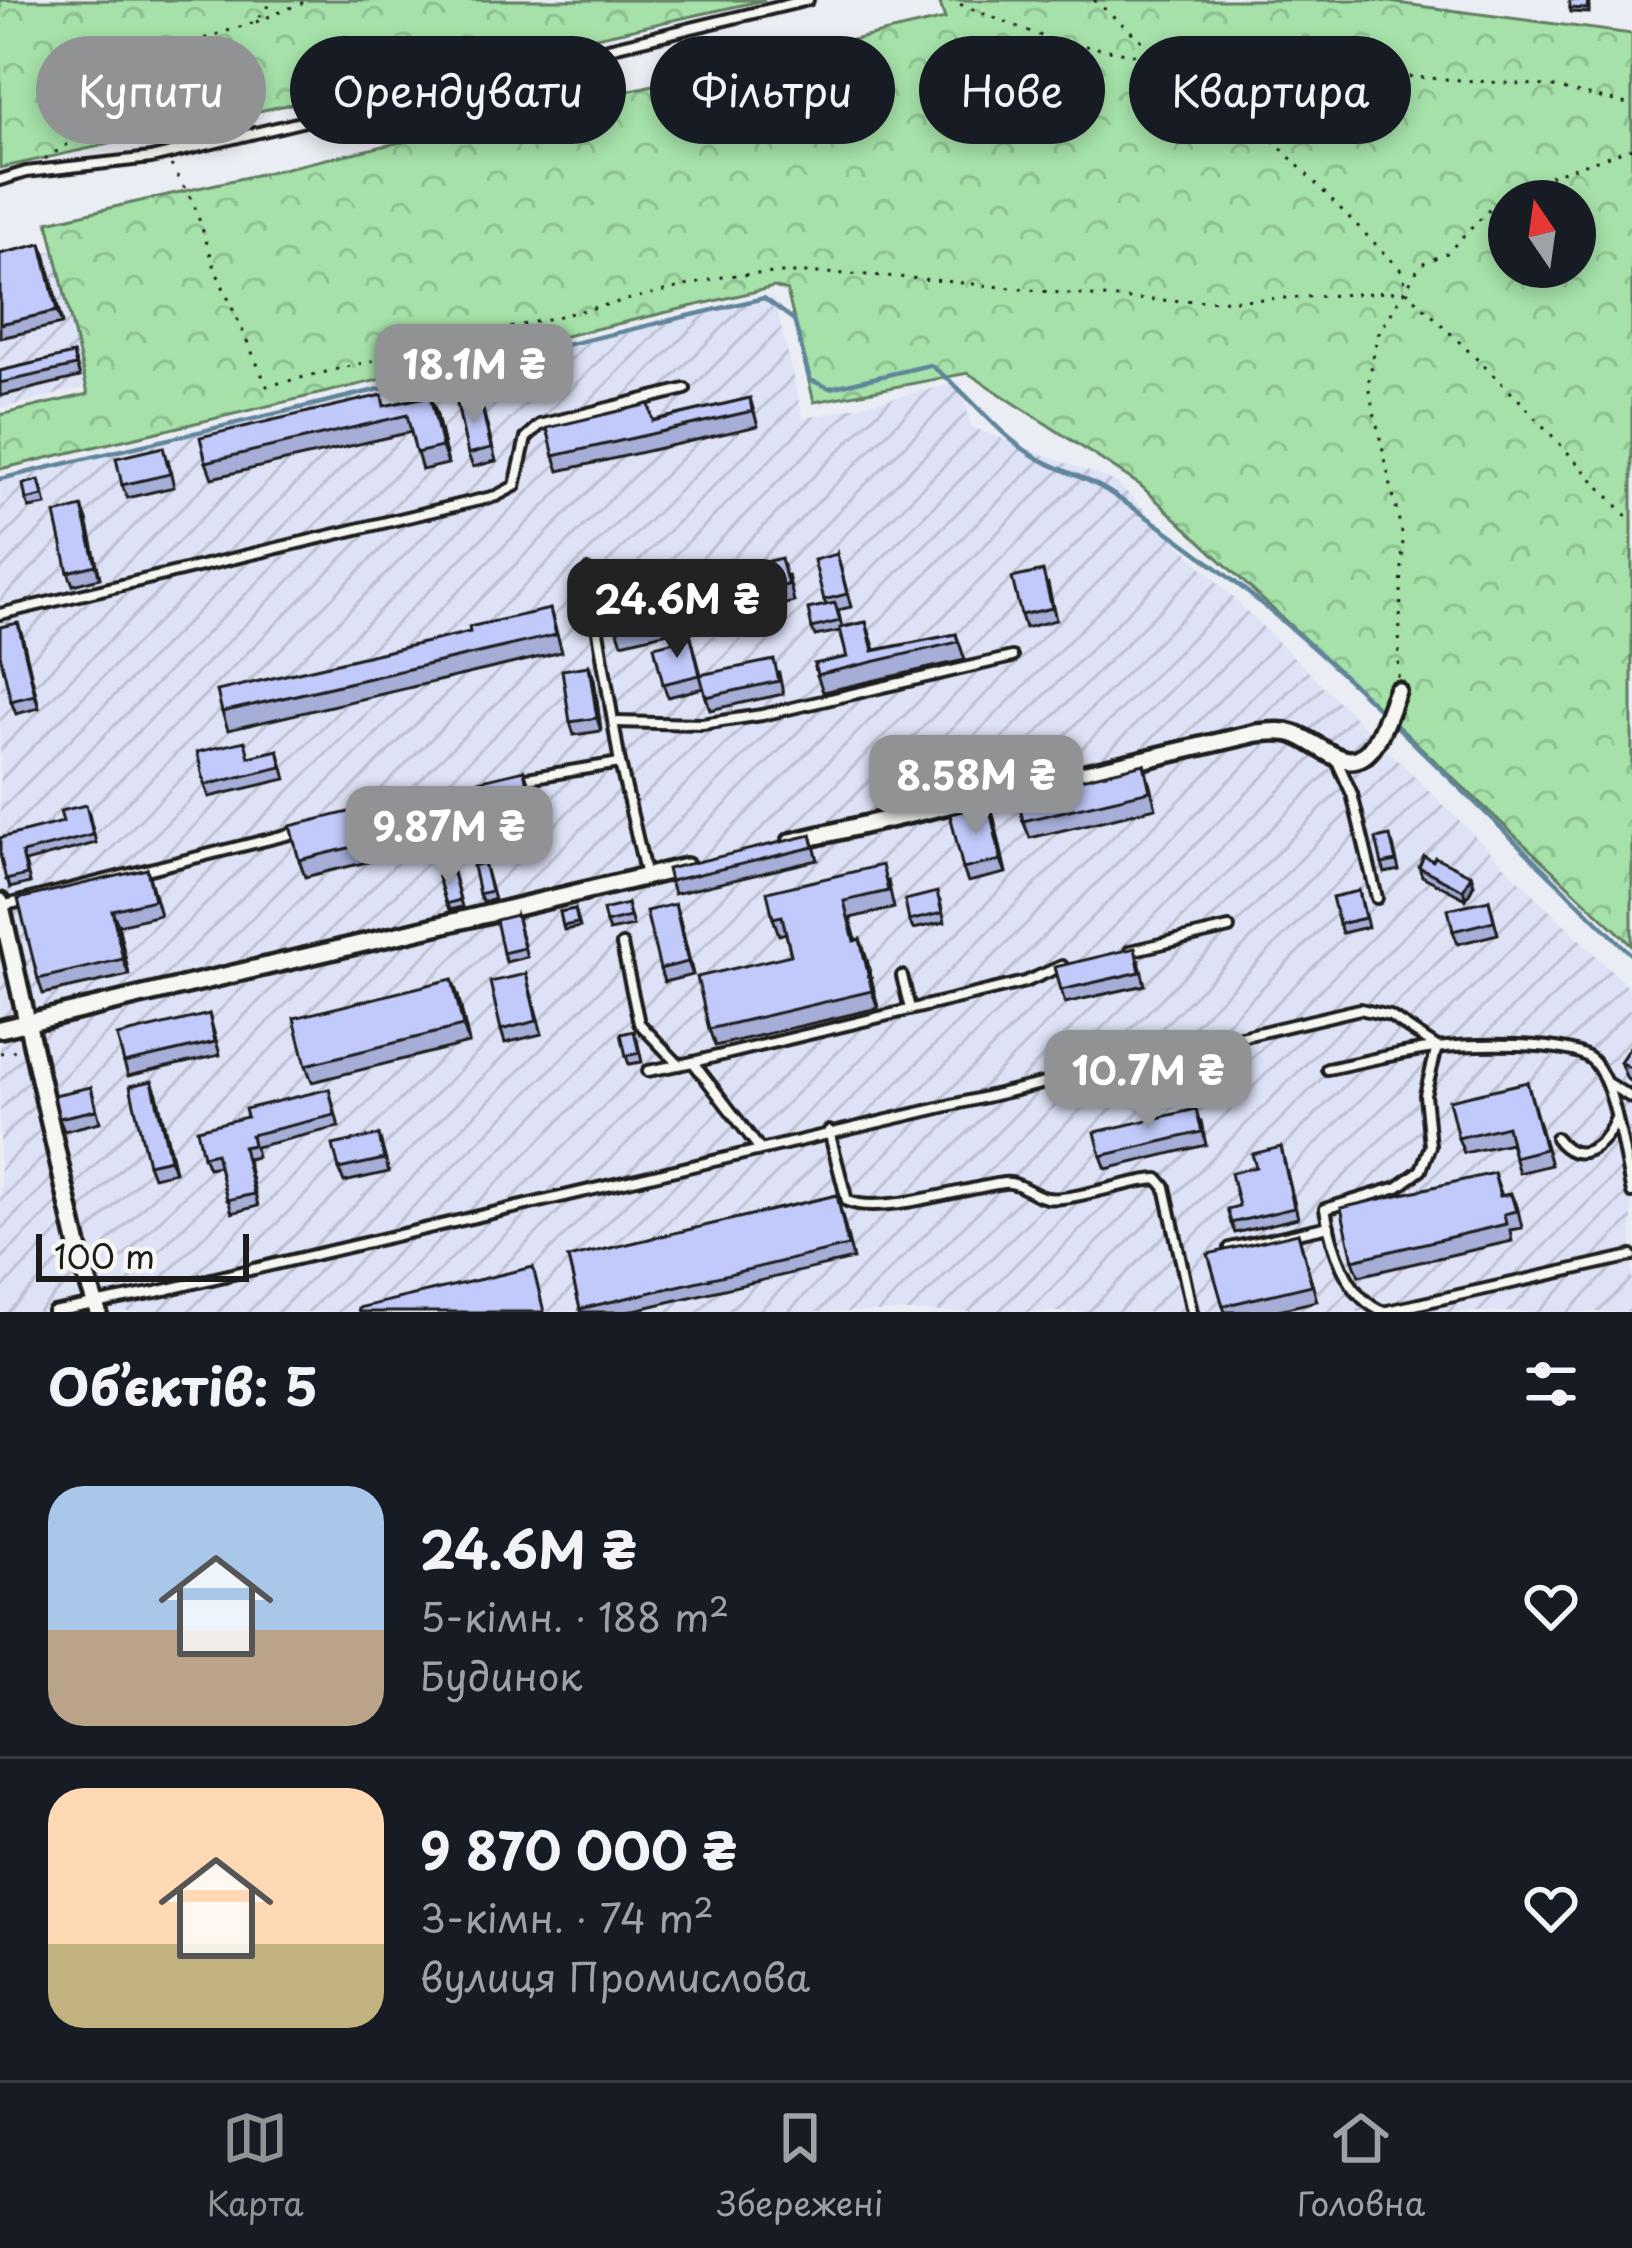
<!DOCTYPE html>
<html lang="uk">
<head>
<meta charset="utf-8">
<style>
  body { margin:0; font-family:"Playpen Sans",sans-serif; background:#20242c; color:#f1f3f6; height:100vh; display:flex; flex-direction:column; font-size:45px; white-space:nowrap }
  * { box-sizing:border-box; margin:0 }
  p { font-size:39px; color:#9ea1a6 }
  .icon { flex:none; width:66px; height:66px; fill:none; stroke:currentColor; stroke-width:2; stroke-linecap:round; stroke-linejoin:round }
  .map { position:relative; height:1312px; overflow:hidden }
  .details { display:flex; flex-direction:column; background:#171b24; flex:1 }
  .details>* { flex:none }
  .top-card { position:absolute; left:36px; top:36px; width:1560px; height:108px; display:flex; gap:24px }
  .needle { width:78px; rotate:347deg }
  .buttons { position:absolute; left:1488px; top:180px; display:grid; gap:24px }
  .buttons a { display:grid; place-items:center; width:108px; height:108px; border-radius:50%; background:#171b24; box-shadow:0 6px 18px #0003; font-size:60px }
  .scale { position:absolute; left:36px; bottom:30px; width:213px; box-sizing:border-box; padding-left:12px; border:6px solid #1c1c1c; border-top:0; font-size:33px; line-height:42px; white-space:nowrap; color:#1c1c1c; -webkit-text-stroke:9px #f6f6f2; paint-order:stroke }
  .price { position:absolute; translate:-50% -102px; padding:0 27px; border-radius:24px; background:#919294; color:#fff; font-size:39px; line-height:78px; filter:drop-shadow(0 3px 6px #0008) }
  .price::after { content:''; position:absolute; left:50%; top:72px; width:36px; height:27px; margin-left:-18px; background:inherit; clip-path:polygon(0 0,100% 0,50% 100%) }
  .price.selected { background:#222; color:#fff }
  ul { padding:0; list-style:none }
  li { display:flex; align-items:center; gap:36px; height:300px; padding:0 48px }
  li+li { border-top:3px solid #363941 }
  li span { display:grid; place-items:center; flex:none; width:336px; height:240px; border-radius:36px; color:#555 }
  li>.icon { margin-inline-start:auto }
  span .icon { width:144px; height:144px; fill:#fffc; stroke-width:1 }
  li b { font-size:51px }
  h2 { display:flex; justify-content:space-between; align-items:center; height:144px; padding:0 48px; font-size:51px }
  .pill { padding:0 42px; border-radius:54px; background:#171b24; box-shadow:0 6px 18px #0003; font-size:42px; line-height:108px }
  .pill.selected { background:#919294; color:#fff }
  .tabs { display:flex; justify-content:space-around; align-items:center; height:168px; border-top:3px solid #363941; background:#171b24; font-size:33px; color:#9ea1a6 }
  .tabs a { display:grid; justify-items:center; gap:6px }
  .tabs .selected { color:#919294 }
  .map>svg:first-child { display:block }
</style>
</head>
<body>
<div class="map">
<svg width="1632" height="1312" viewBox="0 0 1632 1312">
  <defs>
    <pattern id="industrial-furrows" width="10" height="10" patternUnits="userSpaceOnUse" patternTransform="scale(3)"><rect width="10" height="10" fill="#dee2f6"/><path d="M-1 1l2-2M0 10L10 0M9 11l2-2" fill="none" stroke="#bec1d2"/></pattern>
    <pattern id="forest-crowns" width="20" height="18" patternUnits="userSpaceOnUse" patternTransform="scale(3)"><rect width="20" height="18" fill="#a5e1a8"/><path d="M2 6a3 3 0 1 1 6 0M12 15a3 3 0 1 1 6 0" fill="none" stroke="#8dc090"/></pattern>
  </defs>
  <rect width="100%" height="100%" fill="#ebedf4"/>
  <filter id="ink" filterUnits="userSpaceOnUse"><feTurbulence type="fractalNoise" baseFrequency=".00833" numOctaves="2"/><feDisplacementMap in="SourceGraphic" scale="24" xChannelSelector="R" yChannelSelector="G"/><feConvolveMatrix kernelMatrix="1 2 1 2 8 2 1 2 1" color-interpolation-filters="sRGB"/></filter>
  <g filter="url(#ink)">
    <g fill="url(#industrial-furrows)">
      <path d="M55 250 87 387 0 408V263Z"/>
      <path d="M774 298 803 419 960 382 971 427 1116 482 1632 991V1312H0V481Z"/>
    </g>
    <g fill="url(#forest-crowns)" stroke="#607e62" stroke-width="3" fill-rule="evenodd">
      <path d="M0 0H765L0 168Z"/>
      <path d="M939 0H1374L1632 34V945L1140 485 968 373 814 402 787 291 774 287 0 469V415L88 394 48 222 945 19ZM1509 201H1575V267H1509Z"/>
    </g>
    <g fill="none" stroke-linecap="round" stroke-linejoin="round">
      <g stroke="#60859a" stroke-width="4.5">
        <path d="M0 479 764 298 794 320 810 380 830 388 930 365C968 391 994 432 1034 456 1058 470 1086 477 1109 492 1205 553 1295 628 1377 707"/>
        <path d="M1391 721 1632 955"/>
      </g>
      <defs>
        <g id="service">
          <path d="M0 180 26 172 151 158 808 0"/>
          <path d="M588 571 620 763 646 876"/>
          <path d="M0 614 496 496 515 486 526 438 540 425 685 389"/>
          <path d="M614 722 702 724 762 715 1012 657"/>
          <path d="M1337 761 1352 794 1377 898"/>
          <path d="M521 779 620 763"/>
          <path d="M2 906 302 831"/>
          <path d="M622 945 639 1023 679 1065"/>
          <path d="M1130 951 1229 928"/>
          <path d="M902 976 910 1009"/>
          <path d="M1327 1069C1363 1062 1400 1052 1436 1048 1467 1044 1571 1040 1592 1060 1616 1083 1624 1160 1632 1193"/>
          <path d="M648 1071 693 1062"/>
          <path d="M1607 1083 1632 1098"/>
          <path d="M829 1131 847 1201C882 1215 964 1188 1004 1183 1020 1181 1032 1196 1047 1198 1071 1202 1129 1180 1158 1179L1165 1187 1192 1312"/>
          <path d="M1556 1138C1578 1168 1604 1146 1615 1120"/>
          <path d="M759 1148 693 1062 1025 982 1062 966"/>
          <path d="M1230 1248 1329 1226"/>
          <path d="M53 1312 156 1292 1360 1009 1390 1016 1437 1047 1425 1095 1430 1146 1421 1170 1398 1187 1325 1209C1331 1245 1347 1299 1384 1312"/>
          <path d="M1383 1312 1632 1256"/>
        </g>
        <g id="minor">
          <path d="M791 842 1257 733C1270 732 1282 730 1294 734 1321 743 1351 782 1375 743 1385 727 1390 707 1397 691"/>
          <path d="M0 902 81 1260 98 1312"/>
          <path d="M0 1029 686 867"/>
        </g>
      </defs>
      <use href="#service" stroke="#1c1c1c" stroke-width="16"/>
      <use href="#minor" stroke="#1c1c1c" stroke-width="24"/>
      <g stroke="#1c1c1c" stroke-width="3" stroke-dasharray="3 9" stroke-linecap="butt">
        <path d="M949 0 1054 41 1163 59 1253 120 1402 271 1407 291 1519 400 1632 522"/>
        <path d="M1094 0 1161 57"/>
        <path d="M256 22 309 0"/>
        <path d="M1181 70 1341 72 1549 86 1632 105"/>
        <path d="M45 159 96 126 163 52 255 22 274 0"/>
        <path d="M171 165 194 204 216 271 267 386 727 276C861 264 996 290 1131 299 1222 304 1316 296 1407 291"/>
        <path d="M1398 677 1403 538 1368 386 1377 336 1421 264 1447 253 1492 207 1549 176 1632 148"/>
        <path d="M0 1053 17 1050"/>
      </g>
      <use href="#service" stroke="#f6f6f2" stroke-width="8"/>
      <use href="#minor" stroke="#f6f6f2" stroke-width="15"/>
    </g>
    <g fill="#a6aed8" stroke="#1c1c1c" stroke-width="3">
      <path d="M1589 2V13L1570 12 1569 8Z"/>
      <path d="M41 244 62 324 0 338V254Z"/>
      <path d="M73 354 80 377 0 396V371Z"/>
      <path d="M430 396 436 412 448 464 422 470 411 432 212 478 206 462 386 406Z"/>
      <path d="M480 398 496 461 473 467 468 454Z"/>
      <path d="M750 398 758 426 559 471 554 456 655 420Z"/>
      <path d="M168 460 174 487 127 498 122 485Z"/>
      <path d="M42 489 46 505 29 508 26 500Z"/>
      <path d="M82 507 100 578 73 585 68 572Z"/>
      <path d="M837 554 851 607 838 610 842 627 866 622 875 650 956 634 965 660 823 692 817 675 847 657 840 631 815 636 812 628 826 605 824 600Z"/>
      <path d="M671 568 677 585 788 575 794 602 622 643 616 626Z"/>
      <path d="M1048 584 1056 620 1025 628 1021 615Z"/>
      <path d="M550 609 562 652 228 730 222 712 470 632Z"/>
      <path d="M18 623 39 708 16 714 11 701Z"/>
      <path d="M691 637 701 675 779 673 783 694 710 710 703 688 668 697 663 684Z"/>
      <path d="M589 666 594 679 601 731 574 735 570 722Z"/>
      <path d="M278 750 286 779 209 797 205 785 251 757Z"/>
      <path d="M1144 764 1156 808 1030 838 1023 821Z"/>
      <path d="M530 788 537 821 305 877 299 860Z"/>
      <path d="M989 805 1006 873 968 882 963 869Z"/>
      <path d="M89 814 96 843 25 862 30 883 10 888 0 854Z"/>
      <path d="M811 835 818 860 674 894 670 881Z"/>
      <path d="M1393 845 1399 870 1385 873 1382 864Z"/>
      <path d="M484 863 494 900 483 902 479 894Z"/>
      <path d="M1419 867 1471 875 1474 884 1466 899 1422 876Z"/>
      <path d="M147 869 160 915 118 925 129 975 43 994 38 979Z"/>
      <path d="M453 873 462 907 449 910 438 877Z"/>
      <path d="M888 881 894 908 850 918 856 940 860 939 866 956 878 1008 715 1046 709 1029 791 955 786 933 779 935 773 918Z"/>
      <path d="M1359 891 1368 927 1342 933 1339 924Z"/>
      <path d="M1489 900 1498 934 1458 944 1453 931Z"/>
      <path d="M940 901 945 922 913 929 909 921Z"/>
      <path d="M627 904 633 926 609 931 606 923Z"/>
      <path d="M575 909 580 927 564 930 560 912Z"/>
      <path d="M516 915 527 957 506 962 503 953Z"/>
      <path d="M679 917 693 975 664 982 660 969Z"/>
      <path d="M1139 961 1145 985 1065 1003 1061 990Z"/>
      <path d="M526 974 542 1034 505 1043 501 1030Z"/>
      <path d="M458 996 469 1043 312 1082 306 1065Z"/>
      <path d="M209 1014 220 1055 128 1076 124 1063Z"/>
      <path d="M637 1040 642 1062 629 1064 626 1056Z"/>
      <path d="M1632 1044V1083L1627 1079 1620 1062Z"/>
      <path d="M152 1081 175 1172 153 1177 148 1164Z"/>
      <path d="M1527 1082 1551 1165 1519 1173 1510 1143 1464 1153 1458 1138Z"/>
      <path d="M91 1087 100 1122 64 1131 59 1118Z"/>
      <path d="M329 1089 339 1127 255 1147 257 1157 247 1159 258 1206 232 1213 219 1166 208 1168 203 1156 247 1117Z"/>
      <path d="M1201 1121 1206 1145 1106 1169 1101 1156Z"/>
      <path d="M379 1135 389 1172 344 1182 339 1169Z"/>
      <path d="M1281 1147 1298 1218 1235 1233 1231 1223 1256 1167Z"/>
      <path d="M1494 1173 1502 1196 1511 1194 1518 1210 1522 1228 1510 1230 1512 1241 1359 1276 1353 1260Z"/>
      <path d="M837 1195 853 1259 626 1312H581L568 1258Z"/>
      <path d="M1298 1233 1317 1301 1270 1312H1225L1223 1306Z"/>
    </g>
    <g fill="#878db0" stroke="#1c1c1c" stroke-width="3">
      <path d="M41 244 46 257 62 324 57 311Z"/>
      <path d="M430 396 436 412 448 464 442 447Z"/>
      <path d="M82 507 87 520 100 578 96 565Z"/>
      <path d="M18 623 22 635 39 708 35 695Z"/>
      <path d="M589 666 594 679 601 731 597 718Z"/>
      <path d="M524 770 530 788 537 821 531 804Z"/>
      <path d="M989 805 994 818 1006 873 1001 860Z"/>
      <path d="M1471 875 1474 884 1466 899 1463 890Z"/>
      <path d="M675 904 679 917 693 975 688 962Z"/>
      <path d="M112 910 118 925 129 975 123 959Z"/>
      <path d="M860 939 866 956 878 1008 872 991Z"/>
      <path d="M452 979 458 996 469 1043 463 1026Z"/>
      <path d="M152 1081 157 1094 175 1172 170 1159Z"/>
    </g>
    <g fill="#c1cafb" stroke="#1c1c1c" stroke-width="3">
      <path d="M1569 0H1588L1587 9 1569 8Z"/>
      <path d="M41 244 57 311 0 324V254Z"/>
      <path d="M73 354 76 366 0 383V371Z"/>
      <path d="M382 395 384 406 430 396 442 447 416 453 407 415 206 462 200 437Z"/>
      <path d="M480 398 491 448 468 454 457 404Z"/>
      <path d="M750 398 752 411 554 456 547 428 649 404 653 421Z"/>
      <path d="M163 447 170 474 122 485 116 458Z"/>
      <path d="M39 480 43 496 26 500 23 484Z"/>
      <path d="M82 507 96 565 68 572 55 514Z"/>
      <path d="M837 554 847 594 824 600 814 560Z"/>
      <path d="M781 558 788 585 616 626 609 582 671 568 674 585Z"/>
      <path d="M1043 571 1052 608 1021 615 1012 578Z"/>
      <path d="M835 603 840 621 812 628 808 609Z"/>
      <path d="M550 609 556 635 222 712 217 691 470 632 469 627Z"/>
      <path d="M866 622 873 651 956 634 958 642 817 675 814 664 847 657 840 628Z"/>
      <path d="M18 623 35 695 11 701 0 654V627Z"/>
      <path d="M691 637 700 675 663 684 654 646Z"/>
      <path d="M774 660 779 681 706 697 700 675Z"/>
      <path d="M589 666 597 718 570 722 562 670Z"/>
      <path d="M245 741 249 757 278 750 282 767 205 785 197 752Z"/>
      <path d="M1144 764 1150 791 1023 821 1017 794Z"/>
      <path d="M524 770 531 804 299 860 290 826Z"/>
      <path d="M86 805 93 835 22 853 27 875 6 880 0 854V838L63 822 60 811Z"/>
      <path d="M989 805 1001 860 963 869 950 814Z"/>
      <path d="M811 835 814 847 670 881 667 869Z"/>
      <path d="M1390 836 1396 861 1382 864 1376 839Z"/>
      <path d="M1424 856 1433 861 1435 857 1471 875 1463 890 1419 867Z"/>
      <path d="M484 863 491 891 479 894 473 866Z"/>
      <path d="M882 865 888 891 844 901 854 941 860 939 872 991 709 1029 697 977 791 955 782 916 773 918 767 892Z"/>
      <path d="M147 869 154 900 112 910 123 959 38 979 18 899Z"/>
      <path d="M453 873 460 900 446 904 438 877Z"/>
      <path d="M1359 891 1365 918 1339 924 1332 897Z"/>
      <path d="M937 892 942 913 909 921 905 900Z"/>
      <path d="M1489 900 1494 921 1453 931 1448 909Z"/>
      <path d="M627 904 630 917 606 923 603 910Z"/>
      <path d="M675 904 688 962 660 969 646 911Z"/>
      <path d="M575 909 578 923 563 926 560 912Z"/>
      <path d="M516 915 524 948 503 953 496 920Z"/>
      <path d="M1135 948 1140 972 1061 990 1055 967Z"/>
      <path d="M526 974 537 1021 501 1030 490 982Z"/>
      <path d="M452 979 463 1026 306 1065 294 1018Z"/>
      <path d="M209 1014 215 1042 124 1063 117 1036Z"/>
      <path d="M634 1031 639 1053 626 1056 621 1034Z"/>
      <path d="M1632 1044V1069L1620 1062Z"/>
      <path d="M152 1081 170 1159 148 1164 130 1086Z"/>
      <path d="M1527 1082 1545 1149 1514 1157 1507 1126 1458 1138 1449 1100Z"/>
      <path d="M91 1087 96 1110 59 1118 54 1095Z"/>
      <path d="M329 1089 335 1115 251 1135 253 1145 243 1147 254 1194 227 1200 216 1153 203 1156 197 1129 247 1117 245 1109Z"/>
      <path d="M1196 1109 1202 1132 1101 1156 1095 1132Z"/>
      <path d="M379 1135 384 1159 339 1169 333 1145Z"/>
      <path d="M1281 1147 1294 1208 1231 1223 1227 1209 1239 1206 1231 1173 1256 1167 1252 1154Z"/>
      <path d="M1494 1173 1500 1196 1511 1194 1516 1211 1504 1214 1506 1224 1353 1260 1341 1208Z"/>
      <path d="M837 1195 848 1246 580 1309 568 1258Z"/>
      <path d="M1298 1233 1312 1285 1223 1306 1208 1254Z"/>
      <path d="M533 1267 544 1312H359L358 1308Z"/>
    </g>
  </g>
</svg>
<div class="buttons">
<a><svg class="needle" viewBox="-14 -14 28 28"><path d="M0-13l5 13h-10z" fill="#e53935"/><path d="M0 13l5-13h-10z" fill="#9ea1a6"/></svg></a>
</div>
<div class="scale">100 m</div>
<b class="price" style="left:474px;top:426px">18.1M ₴</b>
<b class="price selected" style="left:677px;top:661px">24.6M ₴</b>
<b class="price" style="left:976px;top:837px">8.58M ₴</b>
<b class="price" style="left:449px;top:888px">9.87M ₴</b>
<b class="price" style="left:1148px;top:1132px">10.7M ₴</b>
<div class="top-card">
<a class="pill selected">Купити</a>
<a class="pill">Орендувати</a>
<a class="pill">Фільтри</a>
<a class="pill">Нове</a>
<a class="pill">Квартира</a>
</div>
</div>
<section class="details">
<h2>Об’єктів: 5<svg class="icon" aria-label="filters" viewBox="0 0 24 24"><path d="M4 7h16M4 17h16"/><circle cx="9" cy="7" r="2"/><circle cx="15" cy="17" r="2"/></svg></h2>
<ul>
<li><span style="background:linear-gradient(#a9c7e8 60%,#b9a48a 0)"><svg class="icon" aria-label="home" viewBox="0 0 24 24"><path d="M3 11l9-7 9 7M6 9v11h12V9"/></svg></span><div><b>24.6M ₴</b><p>5-кімн. · 188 m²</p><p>Будинок</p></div><svg class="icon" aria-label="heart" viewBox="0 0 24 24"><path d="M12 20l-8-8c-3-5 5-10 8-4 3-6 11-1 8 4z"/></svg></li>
<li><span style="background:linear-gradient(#ffd9b3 65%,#c2b280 0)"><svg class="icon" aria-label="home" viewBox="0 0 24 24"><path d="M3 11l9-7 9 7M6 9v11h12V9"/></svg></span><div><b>9 870 000 ₴</b><p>3-кімн. · 74 m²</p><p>вулиця Промислова</p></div><svg class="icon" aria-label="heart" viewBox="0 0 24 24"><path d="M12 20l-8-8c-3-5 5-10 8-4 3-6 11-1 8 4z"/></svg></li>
</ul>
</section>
<nav class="tabs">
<a class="selected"><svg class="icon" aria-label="map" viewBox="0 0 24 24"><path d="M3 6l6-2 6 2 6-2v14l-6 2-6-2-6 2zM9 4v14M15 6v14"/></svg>Карта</a>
<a><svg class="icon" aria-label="saved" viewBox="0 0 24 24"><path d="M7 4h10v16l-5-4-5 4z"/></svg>Збережені</a>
<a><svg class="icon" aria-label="home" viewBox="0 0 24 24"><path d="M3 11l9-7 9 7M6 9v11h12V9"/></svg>Головна</a>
</nav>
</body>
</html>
